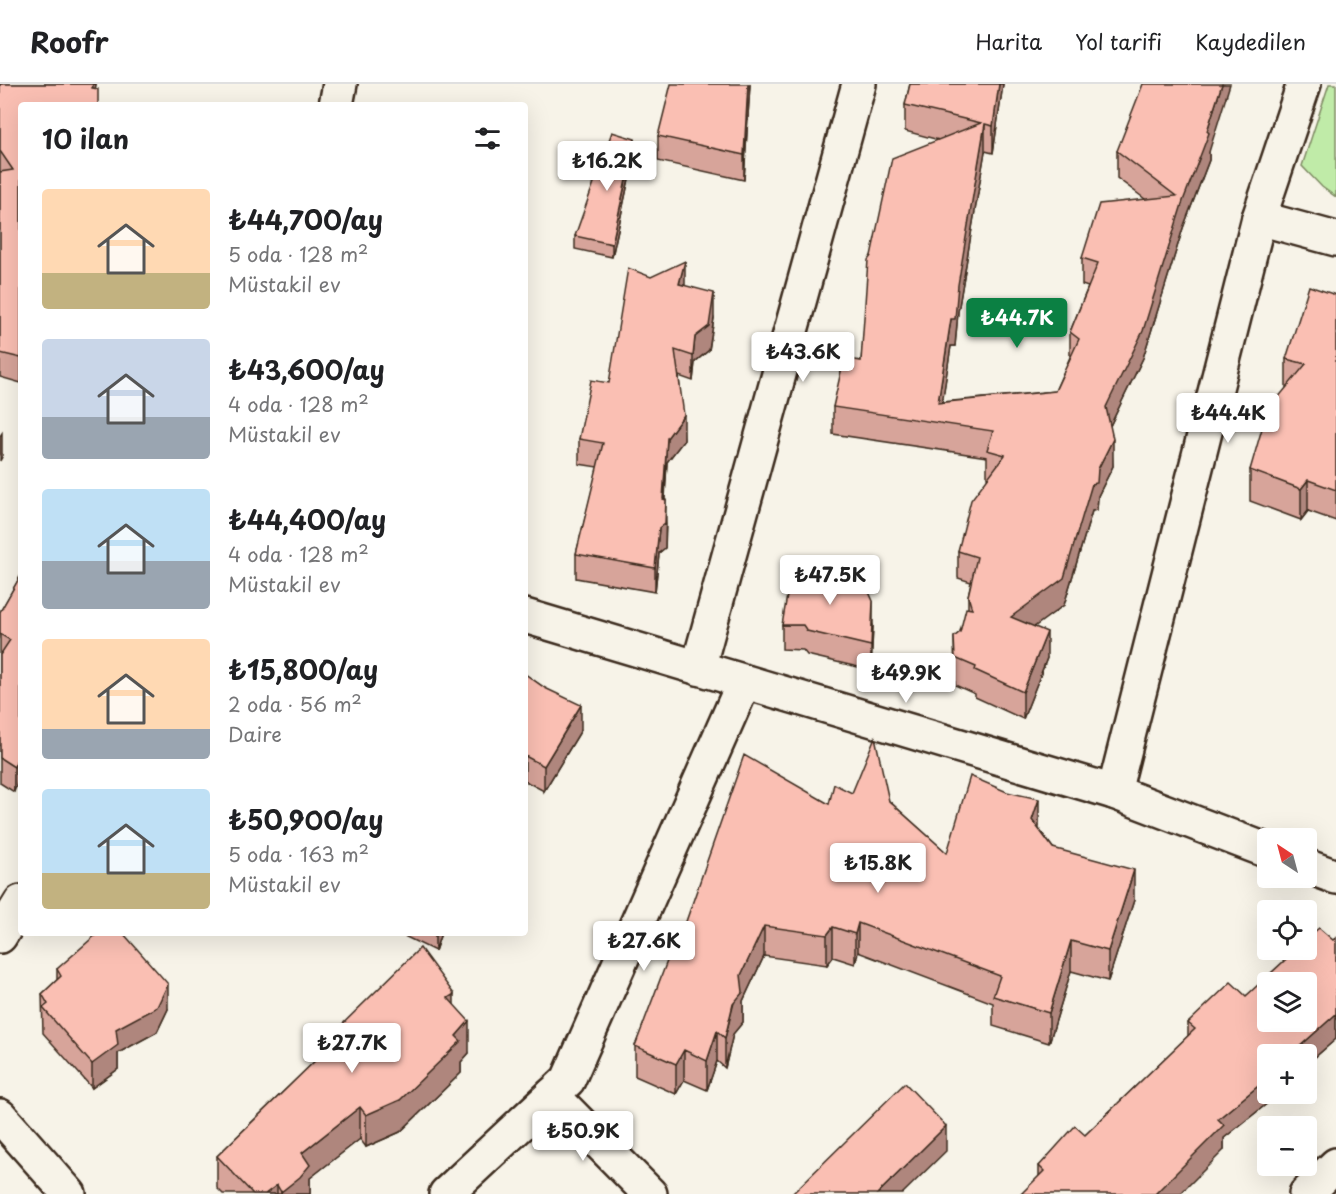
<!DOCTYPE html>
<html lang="tr">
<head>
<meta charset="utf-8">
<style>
  body { margin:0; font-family:"Playpen Sans",sans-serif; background:#f6f6f6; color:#202124; height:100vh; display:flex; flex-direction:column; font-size:22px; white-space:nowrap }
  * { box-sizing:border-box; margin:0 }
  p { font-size:20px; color:#757577 }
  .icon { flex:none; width:33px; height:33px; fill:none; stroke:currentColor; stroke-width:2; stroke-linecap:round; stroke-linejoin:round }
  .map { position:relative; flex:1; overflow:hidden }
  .drawer { position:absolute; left:18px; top:18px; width:510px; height:834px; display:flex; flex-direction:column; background:#fff; border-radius:6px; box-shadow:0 6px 24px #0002 }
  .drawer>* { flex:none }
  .needle { width:39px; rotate:324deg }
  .fabs { position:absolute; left:1257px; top:744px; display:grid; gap:12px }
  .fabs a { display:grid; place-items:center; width:60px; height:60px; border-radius:6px; background:#fff; box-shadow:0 6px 24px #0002; font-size:30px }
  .price { position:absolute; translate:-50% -51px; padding:0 14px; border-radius:6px; background:#fff; color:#222; font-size:20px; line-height:39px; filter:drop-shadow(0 2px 3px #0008) }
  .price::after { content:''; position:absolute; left:50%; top:36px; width:18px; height:14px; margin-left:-9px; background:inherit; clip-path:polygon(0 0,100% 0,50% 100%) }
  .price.on { background:#0b8043; color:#fff }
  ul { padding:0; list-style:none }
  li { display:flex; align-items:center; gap:18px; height:150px; padding:0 24px }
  li span { display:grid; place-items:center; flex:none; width:168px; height:120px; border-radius:6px; color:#555 }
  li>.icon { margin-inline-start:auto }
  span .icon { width:72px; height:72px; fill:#fffc; stroke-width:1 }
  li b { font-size:26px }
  h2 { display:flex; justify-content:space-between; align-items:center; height:72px; padding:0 24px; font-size:26px }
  header { display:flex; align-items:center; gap:36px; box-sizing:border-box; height:84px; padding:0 30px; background:#fff; border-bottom:2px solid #e0e0e0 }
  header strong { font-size:28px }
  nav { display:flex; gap:33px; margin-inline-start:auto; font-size:21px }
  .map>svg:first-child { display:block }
</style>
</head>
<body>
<header>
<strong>Roofr</strong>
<nav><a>Harita</a><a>Yol tarifi</a><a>Kaydedilen</a></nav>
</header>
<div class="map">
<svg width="1336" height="1110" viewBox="0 0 1336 1110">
  <rect width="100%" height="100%" fill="#f7f3e8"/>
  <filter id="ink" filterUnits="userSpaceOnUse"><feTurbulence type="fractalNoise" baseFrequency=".0167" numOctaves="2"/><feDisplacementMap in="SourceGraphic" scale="12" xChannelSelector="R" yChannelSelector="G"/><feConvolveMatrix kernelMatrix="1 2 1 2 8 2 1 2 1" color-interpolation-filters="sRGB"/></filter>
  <g filter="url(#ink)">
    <path fill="#c0eba8" stroke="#7e8a63" stroke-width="1.5" d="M1329 0H1336V113L1322 103 1302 82Z"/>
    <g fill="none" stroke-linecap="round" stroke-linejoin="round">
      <defs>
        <g id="minor">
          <path d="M336 21 340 0"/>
          <path d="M1259 134 1336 155"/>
          <path d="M525 532 1114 708 1268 767"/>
          <path d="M698 584 859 0"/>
          <path d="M1114 708 1259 134 1304 0"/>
          <path d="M1306 782 1336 793"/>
          <path d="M0 852 21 818"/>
          <path d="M552 1011 650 1110"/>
          <path d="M0 1032 69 1110"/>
          <path d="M446 1110 568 996 744 598"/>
          <path d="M1306 1110 1336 1081"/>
        </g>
      </defs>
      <use href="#minor" stroke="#3b2a1e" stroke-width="38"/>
      <use href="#minor" stroke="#f7f3e8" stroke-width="33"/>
    </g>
    <g fill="#d7a49a" stroke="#3b2a1e" stroke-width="1.5">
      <path d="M0 0H96L95 5 21 21V299L0 293Z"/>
      <path d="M750 0 744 96 658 77V52Z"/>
      <path d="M910 0H1003L993 69 985 67 958 228 955 262H951L942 318 1055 307 1070 273V248L1088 203 1082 201V174L1145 115 1117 94V67L1209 68V76L1183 144 1143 274 1110 342 1113 382 1098 412 1097 426 1092 427 1064 521 1034 542 1047 574 1023 635 975 613V610L955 601 954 553 960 548 968 524V512L971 498 958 494V467L988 393H987V373L833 350V323L861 277 871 172 939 56 905 47V21Z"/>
      <path d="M635 67 612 173 575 165V152Z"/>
      <path d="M651 193 685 202 714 234 709 266 695 278 693 297 679 292 684 356 667 378 665 415 666 441 665 464 659 469 655 508 576 494V470L598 383 579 380V355L609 299Z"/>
      <path d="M1336 211V437L1308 427 1301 436 1250 417V386L1286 304V275Z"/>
      <path d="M21 491 14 708 0 699V528Z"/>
      <path d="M782 541H873L871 586 807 571 803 566 782 565Z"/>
      <path d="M525 590 545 604 581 646 544 707 525 697Z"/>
      <path d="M852 709 889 717 947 769 1039 745 1053 764 1134 816 1108 897 1071 887 1049 959 993 942V919L858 868 855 880 833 873 827 881 764 872 743 917V938L733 950 725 984 717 977 707 1006 684 996 676 1010 635 992V962L682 849 829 720Z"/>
      <path d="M398 849H441L435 867Z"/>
      <path d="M1336 854V955L1306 981 1268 1010H1279L1224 1054V1066L1039 1092V1082L1085 1051 1188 952V939L1246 912Z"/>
      <path d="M57 885 168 925 157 948 118 969V985L92 1004 43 949 42 910 57 896Z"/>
      <path d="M454 921 469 969 461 978V989L400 1048 366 1063 360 1055 310 1094V1110H223L217 1104V1072L315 977V967Z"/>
    </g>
    <g fill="#af867d" stroke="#3b2a1e" stroke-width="1.5">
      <path d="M93 0H96L93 21H92Z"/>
      <path d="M748 0H750L744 96V71Z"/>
      <path d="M999 0H1003L993 69V42Z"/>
      <path d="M1222 0H1230L1209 68V76L1183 144 1143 274 1106 350V323L1207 47Z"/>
      <path d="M985 40V67L958 228 955 262H951L939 339 938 319 951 235Z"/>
      <path d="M635 55V67L612 173V160Z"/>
      <path d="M685 177V202L679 200Z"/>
      <path d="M714 209V234L709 266 695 278 693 297V272L695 253Z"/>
      <path d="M684 331V356L667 378 663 439V415L667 354Z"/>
      <path d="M2 349V373L0 377V352Z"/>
      <path d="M1113 355V382L1098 412 1097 426 1092 427 1064 521 1011 560V533L1092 400 1098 385Z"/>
      <path d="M1308 396V427L1301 436V405Z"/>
      <path d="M666 416 665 464 659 469 655 508V484L659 444Z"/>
      <path d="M873 517V541L871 586V562Z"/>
      <path d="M1047 548V574L1023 635V608Z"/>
      <path d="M581 621V646L544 707V682Z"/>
      <path d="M21 665V690L14 708V683Z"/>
      <path d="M1039 715V744L1032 766V736Z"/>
      <path d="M1134 786V816L1108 897V867Z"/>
      <path d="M858 839V868L855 880V850Z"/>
      <path d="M764 842V872L743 917V938L733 950 725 984V954L741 891Z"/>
      <path d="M833 843V873L827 881V851Z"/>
      <path d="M435 849H441L435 867Z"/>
      <path d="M1071 857V887L1049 959V929Z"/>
      <path d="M168 900V925L157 948 118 969V985L92 1004V980L116 945Z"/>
      <path d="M454 910V942L448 914Z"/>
      <path d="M1336 930V955L1306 981V970H1297L1298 964Z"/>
      <path d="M469 937V969L461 978V989L400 1048 366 1063V1031L456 952Z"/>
      <path d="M717 947V977L707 1006V977Z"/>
      <path d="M684 966V996L676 1010V980Z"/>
      <path d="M1268 994V1010H1279L1224 1054V1066L1180 1110H1155L1218 1035Z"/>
      <path d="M360 1023V1055L310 1094V1110H281V1108L302 1069Z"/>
      <path d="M946 1042V1067L902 1110H877Z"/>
      <path d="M277 1101V1110H265Z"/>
    </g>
    <g fill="#fabfb3" stroke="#3b2a1e" stroke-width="1.5" fill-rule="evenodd">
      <path d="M0 0H93L92 4 98 5V21H21V274L0 269V88L13 86 0 67Z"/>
      <path d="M671 0H748L744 71 658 52Z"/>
      <path d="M910 0H999L993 42 985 40 958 201 955 235H951L938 319 1055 307 1079 255 1070 248 1098 179 1082 174 1099 120 1176 112 1117 67 1143 0H1222L1207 47 1209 49 1183 117 1143 247 1106 323 1113 355 1098 385 1097 399 1092 400 1064 494 1011 533 1047 548 1023 608 975 586 976 583 955 574 954 553 960 548 966 524 972 525 968 512 977 473 958 467 971 416 1005 371 987 366 993 347 833 323 844 274 861 277 868 176 871 172 892 74 981 39 905 21Z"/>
      <path d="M612 48 635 55 612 160 575 152Z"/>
      <path d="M685 177 679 200 714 209 709 242 695 253 693 272 675 266 684 331 667 354 663 415 666 416 665 439 659 444 655 484 576 470 603 359 579 355 591 296 609 299 628 184 651 193Z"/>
      <path d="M1309 202 1336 211V406L1308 396 1301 405 1250 386 1267 327 1306 280 1286 275Z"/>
      <path d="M792 482 864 497 873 517 871 562 807 547 803 541H782Z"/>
      <path d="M21 491V665L14 683 0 674V571L10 556 0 550V528Z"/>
      <path d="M525 590 545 604 581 621 544 682 525 672Z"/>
      <path d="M875 653 889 717 947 769 970 692 1007 708 1039 715 1032 736 1053 764 1134 786 1108 867 1071 857 1049 929 993 912 1000 892 858 839 855 850 833 843 827 851 764 842 741 891 743 908 733 920 725 954 717 947 707 977 684 966 676 980 635 962 678 848 682 849 744 671 829 720 834 700 852 709Z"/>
      <path d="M1319 844 1333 856 1336 854V930L1298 964 1301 967 1297 970H1268V994L1218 1035 1224 1041 1155 1110H1021L1044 1087 1039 1082 1075 1042 1085 1051 1195 945 1188 939 1231 898 1246 912 1296 866H1306V855ZM1268 898H1306V938H1268Z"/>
      <path d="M98 849H123L168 900 157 923 116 945 118 961 92 980 43 924 48 920 42 910 61 892 57 885Z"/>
      <path d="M420 864 454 910 448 914 469 937 456 952 461 957 400 1016 366 1031 360 1023 302 1069 310 1081 300 1093 281 1108 277 1101 265 1110H253L217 1072 319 973 315 967Z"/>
      <path d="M905 999 946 1042 877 1110H792Z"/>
    </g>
  </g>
</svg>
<div class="fabs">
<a><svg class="needle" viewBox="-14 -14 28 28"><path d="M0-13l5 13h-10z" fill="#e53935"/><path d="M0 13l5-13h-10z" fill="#757577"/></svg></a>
<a><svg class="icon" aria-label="locate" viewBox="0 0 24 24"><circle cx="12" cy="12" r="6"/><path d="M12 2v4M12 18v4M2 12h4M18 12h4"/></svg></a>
<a><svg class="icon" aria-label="layers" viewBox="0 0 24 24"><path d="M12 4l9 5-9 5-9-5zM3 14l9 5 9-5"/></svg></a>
<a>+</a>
<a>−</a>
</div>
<b class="price" style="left:607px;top:108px">₺16.2K</b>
<b class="price on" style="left:1017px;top:265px">₺44.7K</b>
<b class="price" style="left:803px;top:299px">₺43.6K</b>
<b class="price" style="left:1228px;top:360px">₺44.4K</b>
<b class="price" style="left:830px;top:522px">₺47.5K</b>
<b class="price" style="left:906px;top:620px">₺49.9K</b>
<b class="price" style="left:878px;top:810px">₺15.8K</b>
<b class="price" style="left:644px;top:888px">₺27.6K</b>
<b class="price" style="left:352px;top:990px">₺27.7K</b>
<b class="price" style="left:583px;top:1078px">₺50.9K</b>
<section class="drawer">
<h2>10 ilan<svg class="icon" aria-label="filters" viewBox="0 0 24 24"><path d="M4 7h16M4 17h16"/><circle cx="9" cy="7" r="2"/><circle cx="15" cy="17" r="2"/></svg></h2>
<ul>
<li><span style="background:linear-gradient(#ffd9b3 70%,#c2b280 0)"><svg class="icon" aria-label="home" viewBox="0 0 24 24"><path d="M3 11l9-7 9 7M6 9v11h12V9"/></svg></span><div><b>₺44,700/ay</b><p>5 oda · 128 m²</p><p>Müstakil ev</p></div></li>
<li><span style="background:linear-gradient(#c9d6e8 65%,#9aa5b1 0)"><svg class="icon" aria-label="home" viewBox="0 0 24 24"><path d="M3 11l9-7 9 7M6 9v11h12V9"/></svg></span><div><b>₺43,600/ay</b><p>4 oda · 128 m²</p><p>Müstakil ev</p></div></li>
<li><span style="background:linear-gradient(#bfe0f5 60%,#9aa5b1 0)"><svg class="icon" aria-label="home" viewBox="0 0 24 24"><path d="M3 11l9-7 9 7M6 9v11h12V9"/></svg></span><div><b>₺44,400/ay</b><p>4 oda · 128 m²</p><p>Müstakil ev</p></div></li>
<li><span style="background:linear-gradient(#ffd9b3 75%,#9aa5b1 0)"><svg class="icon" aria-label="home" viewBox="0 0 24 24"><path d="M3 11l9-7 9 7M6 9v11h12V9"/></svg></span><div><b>₺15,800/ay</b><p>2 oda · 56 m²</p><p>Daire</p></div></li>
<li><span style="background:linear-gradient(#bfe0f5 70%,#c2b280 0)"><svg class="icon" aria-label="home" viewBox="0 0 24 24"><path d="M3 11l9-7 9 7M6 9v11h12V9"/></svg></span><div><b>₺50,900/ay</b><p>5 oda · 163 m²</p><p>Müstakil ev</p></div></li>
</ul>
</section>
</div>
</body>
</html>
